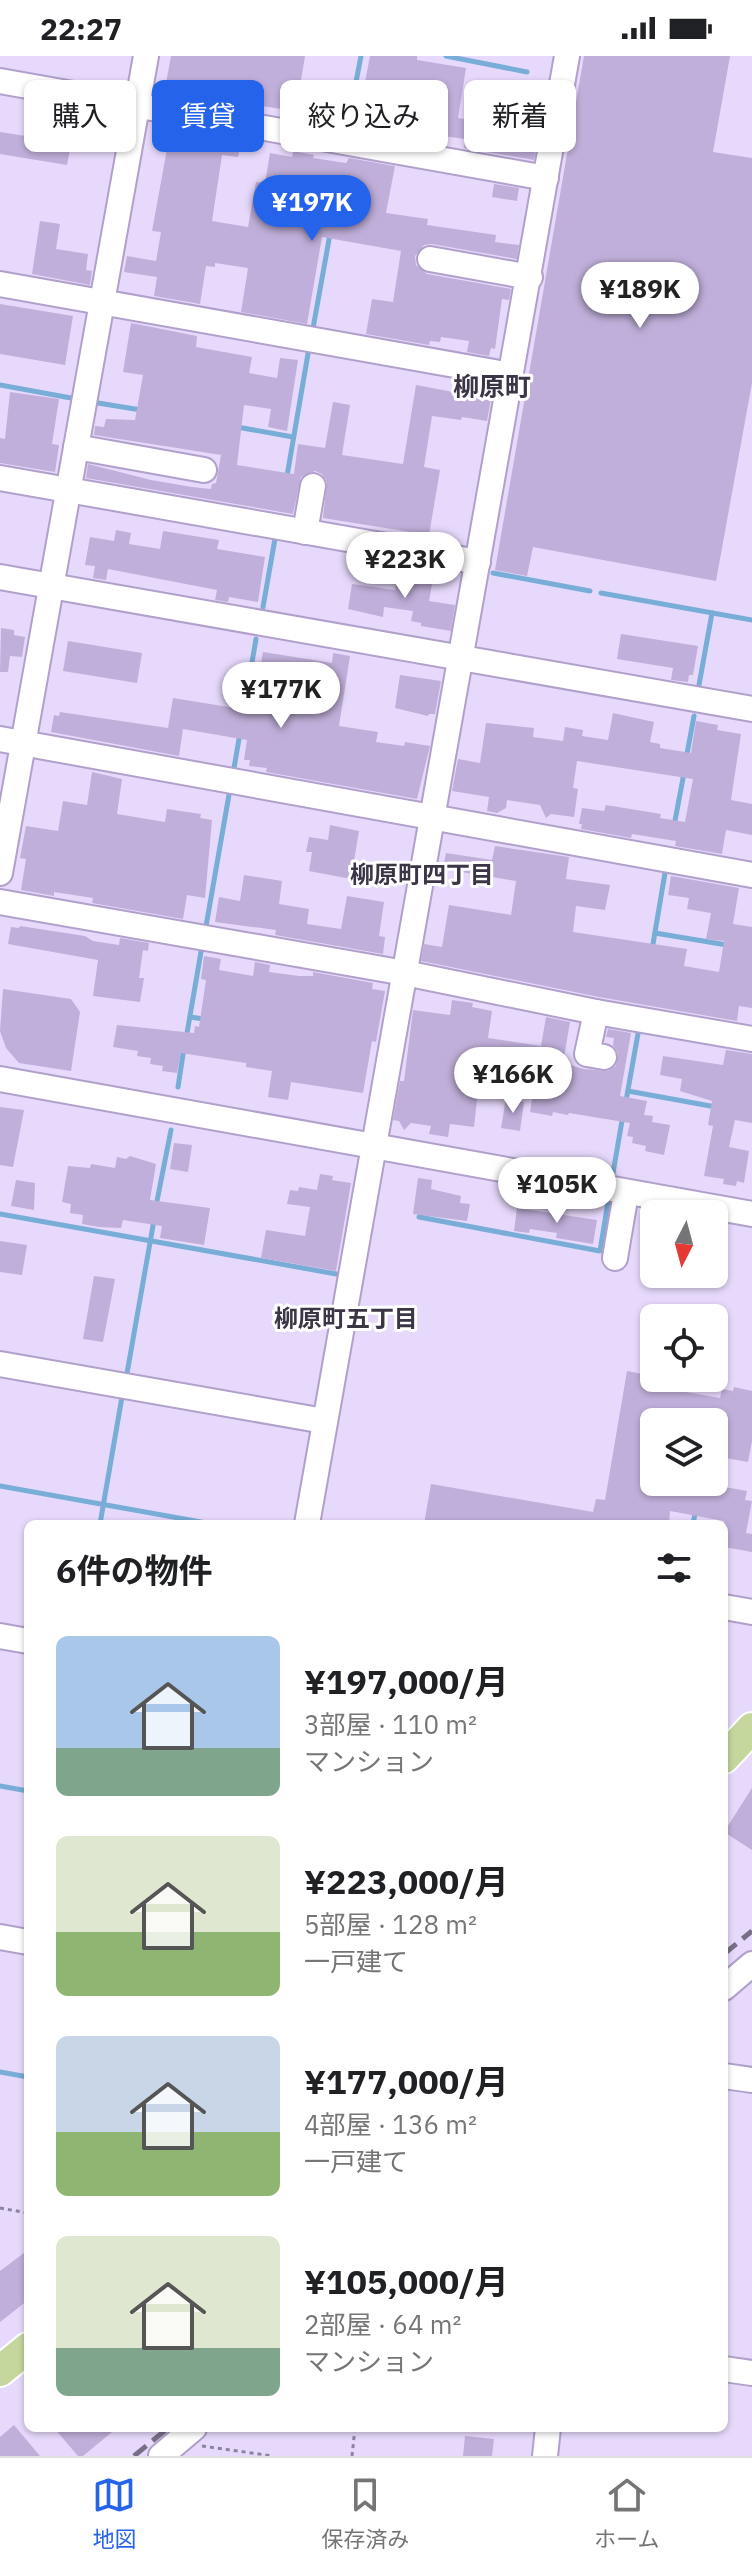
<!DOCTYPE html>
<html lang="ja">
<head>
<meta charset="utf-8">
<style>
  body { margin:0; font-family:"IBM Plex Sans","Noto Sans JP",sans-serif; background:#f2f2f2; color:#202124; height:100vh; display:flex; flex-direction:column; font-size:30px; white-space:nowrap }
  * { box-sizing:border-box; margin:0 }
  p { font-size:26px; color:#757577 }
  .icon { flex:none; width:44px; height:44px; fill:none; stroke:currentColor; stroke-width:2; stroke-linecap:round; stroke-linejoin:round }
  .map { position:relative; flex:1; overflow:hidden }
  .sheet { position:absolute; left:24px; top:1464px; width:704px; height:912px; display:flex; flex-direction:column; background:#fff; border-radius:12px; box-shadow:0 2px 6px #0004 }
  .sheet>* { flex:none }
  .banner { position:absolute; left:24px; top:24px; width:704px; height:72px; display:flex; gap:16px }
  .needle { width:52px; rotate:186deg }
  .fabs { position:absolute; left:640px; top:1144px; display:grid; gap:16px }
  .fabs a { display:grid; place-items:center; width:88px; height:88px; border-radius:12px; background:#fff; box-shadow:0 2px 6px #0004; font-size:40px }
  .price { position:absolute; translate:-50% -68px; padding:0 18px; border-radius:28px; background:#fff; color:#222; font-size:26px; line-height:52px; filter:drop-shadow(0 2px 4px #0008) }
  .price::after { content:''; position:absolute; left:50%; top:48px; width:24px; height:18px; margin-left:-12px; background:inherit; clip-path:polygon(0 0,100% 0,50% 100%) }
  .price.selected { background:#2563eb; color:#fff }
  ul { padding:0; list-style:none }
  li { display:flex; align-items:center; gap:24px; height:200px; padding:0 32px }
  li span { display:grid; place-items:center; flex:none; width:224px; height:160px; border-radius:12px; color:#555 }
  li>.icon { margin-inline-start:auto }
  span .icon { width:96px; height:96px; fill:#fffc; stroke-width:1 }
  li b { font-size:34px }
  h2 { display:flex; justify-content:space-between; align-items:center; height:96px; padding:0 32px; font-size:34px }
  .pill { padding:0 28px; border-radius:12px; background:#fff; box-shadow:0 2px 6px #0004; font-size:28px; line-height:72px }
  .pill.selected { background:#2563eb; color:#fff }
  .status { display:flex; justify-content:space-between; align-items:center; height:56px; padding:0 40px; background:#fff; direction:ltr }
  .status svg { height:22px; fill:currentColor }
  .menu { display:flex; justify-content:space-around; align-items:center; height:112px; border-top:2px solid #e0e0e0; background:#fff; font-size:22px; color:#757577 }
  .menu a { display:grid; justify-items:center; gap:4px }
  .menu .selected { color:#2563eb }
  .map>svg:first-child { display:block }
</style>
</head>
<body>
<div class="status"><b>22:27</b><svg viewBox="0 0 49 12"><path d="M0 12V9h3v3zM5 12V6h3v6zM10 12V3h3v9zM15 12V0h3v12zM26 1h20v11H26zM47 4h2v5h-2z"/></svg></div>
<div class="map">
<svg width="752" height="2400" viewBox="0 0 752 2400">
  <rect width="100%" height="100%" fill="#e7d9fc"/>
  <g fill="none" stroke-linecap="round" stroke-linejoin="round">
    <g stroke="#78add7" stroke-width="5">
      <path d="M446 0 527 16"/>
      <path d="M346 78 361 0"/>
      <path d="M331 168 339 123"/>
      <path d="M312 278 330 178"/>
      <path d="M0 329 71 342"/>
      <path d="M98 347 141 354"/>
      <path d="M237 371 293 381"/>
      <path d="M287 420 309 292"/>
      <path d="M493 517 590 535"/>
      <path d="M601 537 752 564"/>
      <path d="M263 551 276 477"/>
      <path d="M699 629 712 557"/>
      <path d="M243 659 256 583"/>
      <path d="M686 703 694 660"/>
      <path d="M233 718 240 677"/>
      <path d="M674 770 684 717"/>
      <path d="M205 876 230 733"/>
      <path d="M655 877 727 889"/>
      <path d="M652 894 666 811"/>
      <path d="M190 961 204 963"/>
      <path d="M186 983 202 890"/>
      <path d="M178 1031 184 992"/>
      <path d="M628 1035 716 1051"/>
      <path d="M626 1045 639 972"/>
      <path d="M613 1117 623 1059"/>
      <path d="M156 1150 171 1074"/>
      <path d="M0 1158 342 1219"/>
      <path d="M419 1161 600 1195 608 1146"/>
      <path d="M126 1323 154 1164"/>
      <path d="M0 1430 212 1468"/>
      <path d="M100 1468 123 1335"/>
      <path d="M693 1468 696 1453"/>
      <path d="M0 1730 28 1735"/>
      <path d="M0 2016 28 2021"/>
    </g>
  </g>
  <g fill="#c0afda" fill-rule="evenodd">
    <path d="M171 0H305L296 55 240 47V50H224L164 38Z"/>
    <path d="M370 0H417V4L466 12 458 62 539 75 534 104 464 92 465 83 429 78 428 81 421 80 420 84 356 73Z"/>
    <path d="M584 0H730L713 96 752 102V327L716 525 533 491 527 520 495 514Z"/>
    <path d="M37 50 98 60 97 67 113 70 111 84 73 78 67 109 0 98V76L32 81Z"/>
    <path d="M171 71 220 79 219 84 241 87 238 101 222 99 212 165 248 171 256 126 265 127 270 97 292 101 293 95 314 99 313 102 346 107 349 102 395 110 386 157 428 163 427 169 496 179 495 186 519 189 517 203 432 188 424 189 415 200 416 209 427 218 511 233 509 244 502 243 495 293 491 292 489 300 467 296 469 285 441 281 440 286 430 285 429 289 366 278 372 243 393 246 401 195 322 181 307 268 241 256 248 212 215 207V211L206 210 200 248 154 240 157 221 124 216 127 200 156 205 161 176 152 175ZM286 119 345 128 344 135 358 137 353 167 281 153Z"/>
    <path d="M494 128 519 132 517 145 492 141Z"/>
    <path d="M40 165 60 168 56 193 88 198 86 214 92 215 90 229 32 218Z"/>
    <path d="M0 248 73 260 65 309 0 298Z"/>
    <path d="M131 267 197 280 196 291 252 301 249 317 277 322 280 302 298 304 287 375 268 371 271 353 244 349 237 409 294 418 298 388 325 392 333 346 350 349 342 399 403 408 416 329 491 343 487 365 462 361 461 364 432 360 424 411 440 414 429 479 323 462 327 426 322 418 315 415 301 421 293 458 86 422 88 408 151 424 192 431 211 433 212 428 216 427 221 399 94 379 95 370 104 371 106 363 135 364 143 319 123 316Z"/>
    <path d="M10 336 59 343 52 388 59 389 55 416 0 407V382L5 383Z"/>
    <path d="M116 474 131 477 129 488 160 493 163 475 219 484 217 493 265 501 258 546 229 541 228 546 215 544 217 534 108 513 106 524 93 522 95 510 85 509 90 481 114 485Z"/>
    <path d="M398 511 434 517 429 545 455 549 451 575 421 570V567L411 565 413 555 384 551 383 561 348 553 352 528 395 534Z"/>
    <path d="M1 572 14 574V579L25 581 22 601 10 600 8 616H0Z"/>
    <path d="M621 578 698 590 693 619H689L688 626 671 624 673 612 617 603Z"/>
    <path d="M68 585 142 597 137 627 63 615Z"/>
    <path d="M263 596 332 607 333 597 350 600 339 670 378 676 376 686 404 690 405 686 430 690 417 743 266 716 267 712 249 710 250 704H244L247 684 183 673 179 700 51 676 54 659 59 660 60 656 168 672 173 642 253 655Z"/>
    <path d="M400 619 441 625 435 658H429L428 660 395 652Z"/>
    <path d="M613 657 654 666 650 686 660 688V692L691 697 696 665 718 669 717 674 741 678 731 744 752 748V779L726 774 722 798 675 790 676 785 632 778 631 782 581 773 582 768H579L582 752 604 755 606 749 661 758 660 762 685 766 693 723 577 705 573 732 578 733 574 761 551 758 546 762 540 749 507 744 506 752 497 757 487 755 489 741 452 735 458 703 480 707 486 667 534 672 533 681 563 685 565 671 583 674 582 680 608 684Z"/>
    <path d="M92 716 122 723 117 758 165 766 167 753 201 758 200 762 212 764 205 842 187 839 183 863 92 847 93 842 54 836V840L21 834 26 803 20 802 26 770 58 775 63 745 87 749Z"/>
    <path d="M330 769 359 775 351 823 309 815 312 796H306L309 781 328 784Z"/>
    <path d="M495 790 569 801 566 823 610 829 605 854 576 850 573 876 687 893 684 910 719 916 724 885 706 883 711 857 687 853 689 842 668 839 671 820 739 832 733 868 752 871V952L739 950 737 965 599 941 421 905 424 888 442 891 449 849 511 859 516 825 443 813 446 797 492 804Z"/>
    <path d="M244 819 282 825 279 848 309 853 307 868 341 873 347 840 384 846 379 880 385 881 383 898 275 879 276 874 215 866 219 841 240 845Z"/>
    <path d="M20 870 85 880 93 885 119 889 120 882 149 887 148 895 143 894 139 922H144L140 946 93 940 98 904 8 888 11 871 19 872Z"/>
    <path d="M204 900 221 903 219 914 253 920 255 906 270 909 269 916 299 920H313V916L373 927 372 933 385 935 376 986 372 985 363 1037 291 1026 288 1044 268 1041 272 1015 246 1011V1007L181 997 177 1017 162 1015 163 1010 150 1008 151 1002 137 1000 138 995 113 991 117 969 194 977 195 970 199 971 206 924 201 923Z"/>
    <path d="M3 933 71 943 80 956 71 1015 19 1007 6 992 0 975Z"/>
    <path d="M452 944 473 947 472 951 492 955 488 982 541 990 546 961 570 966 563 1007 584 1013 608 1015 616 1010 618 997 613 989 614 982 606 981 608 973 631 977 620 1040 647 1045 644 1059 653 1060 652 1066 670 1069 664 1099 645 1095 646 1090 632 1087 633 1081 627 1080 630 1067 569 1057 568 1059 553 1056 552 1060 530 1056 536 1018 531 1017 532 1015 494 1009 481 1008 474 1071 450 1068 448 1081 429 1078 431 1070 411 1067 404 1074 399 1065 393 1064 400 1025H404L413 954 450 959Z"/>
    <path d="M726 994 752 998V1067L735 1064 729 1091 749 1095 744 1127 737 1125 736 1130 723 1128 724 1123 704 1120 713 1070 708 1069 712 1045 680 1035 682 1023 660 1019 663 1000 723 1009Z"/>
    <path d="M506 1042 524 1046 520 1075 501 1072Z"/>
    <path d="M0 1051 24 1054 13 1111 0 1109Z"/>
    <path d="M174 1087 192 1089 188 1116 170 1113Z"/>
    <path d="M130 1100 156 1108 150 1144 210 1152 204 1189 160 1182 162 1170 123 1164 121 1172 99 1171 82 1168 83 1159 70 1157 71 1148 62 1146 68 1110 90 1112 91 1108 115 1112 117 1101 126 1103Z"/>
    <path d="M320 1118 333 1120 332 1124 351 1127 336 1215 261 1202 266 1174 305 1180 310 1151 287 1148 290 1134 298 1135 299 1131 317 1134Z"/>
    <path d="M418 1122 432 1124 431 1133 461 1140 460 1147 470 1148 467 1165 413 1158Z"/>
    <path d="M16 1124 35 1127 34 1154 11 1150Z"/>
    <path d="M517 1152 597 1164 593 1188 556 1182 557 1177 530 1173 529 1177 514 1175Z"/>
    <path d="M0 1185 27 1189 22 1219 0 1216Z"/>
    <path d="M94 1220 115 1223 103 1286 83 1283Z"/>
    <path d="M627 1315 648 1319 646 1329 720 1342 722 1333 733 1335 734 1331 752 1335V1385L748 1406 714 1400V1366H654V1426H697L747 1435 745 1444 752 1445 746 1477 752 1478V1496L724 1491V1465L670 1455 669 1468H424L431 1428 593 1456 596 1443 605 1444Z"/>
    <path d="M752 1732V1794L724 1776Z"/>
    <path d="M28 2194V2244L0 2266V2215Z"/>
    <path d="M14 2369 40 2400H0V2381Z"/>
    <path d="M54 2372H117L83 2400H78Z"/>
    <path d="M465 2380 494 2383 492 2400H463Z"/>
  </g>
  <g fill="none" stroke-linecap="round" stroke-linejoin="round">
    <defs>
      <g id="minor">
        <path d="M0 25 546 122"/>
        <path d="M430 203 530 221"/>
        <path d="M0 228 511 319"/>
        <path d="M76 391 204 414"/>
        <path d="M0 422 478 506"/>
        <path d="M305 476 313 430"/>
        <path d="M0 521 752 653"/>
        <path d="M0 683 752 819"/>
        <path d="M0 817 146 0"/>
        <path d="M0 846 405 917 596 956 752 983"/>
        <path d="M596 956 587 998 604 1001"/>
        <path d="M0 1023 752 1158"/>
        <path d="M615 1202 626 1137"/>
        <path d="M0 1308 324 1365"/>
        <path d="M307 1468C390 978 484 490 567 0"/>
        <path d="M724 1551 752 1556"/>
        <path d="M0 1580 28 1585"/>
        <path d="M0 1881 28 1886"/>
        <path d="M724 1932 752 1908"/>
        <path d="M724 2020 752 2024"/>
        <path d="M724 2313 752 2317"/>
        <path d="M161 2400 194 2372"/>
        <path d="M545 2400 548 2372"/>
      </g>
      <g id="major">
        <path d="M724 1702 752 1672"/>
        <path d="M0 2315 28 2292"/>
      </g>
    </defs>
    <use href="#minor" stroke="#b1a0cb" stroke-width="28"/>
    <use href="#major" stroke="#fff" stroke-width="34"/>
    <g stroke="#8d839d" stroke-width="3" stroke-dasharray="4 4" stroke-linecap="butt">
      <path d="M0 2152 28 2157"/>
      <path d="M202 2390 273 2400"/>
      <path d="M352 2400 355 2372"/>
    </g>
    <use href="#minor" stroke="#fff" stroke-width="24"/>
    <use href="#major" stroke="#c5d79d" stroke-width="30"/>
    <g stroke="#786f86" stroke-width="5" stroke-dasharray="16 8" stroke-linecap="butt">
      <path d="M724 1898 752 1875"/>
      <path d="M134 2400 168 2372"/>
    </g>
  </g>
  <g text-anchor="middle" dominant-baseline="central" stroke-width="6" stroke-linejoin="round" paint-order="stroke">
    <g font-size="24" font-weight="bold" fill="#3c3546" stroke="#fff">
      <text x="422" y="818">柳原町四丁目</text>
      <text x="346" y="1262">柳原町五丁目</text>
    </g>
    <g font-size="26" font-weight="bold" fill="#3c3546" stroke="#fff">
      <text x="492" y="330">柳原町</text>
    </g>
  </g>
</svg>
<div class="fabs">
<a><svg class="needle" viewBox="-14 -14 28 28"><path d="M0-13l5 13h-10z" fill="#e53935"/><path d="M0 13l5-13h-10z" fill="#757577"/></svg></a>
<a><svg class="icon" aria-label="locate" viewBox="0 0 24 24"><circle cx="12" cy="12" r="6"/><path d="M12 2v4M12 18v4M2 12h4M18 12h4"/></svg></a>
<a><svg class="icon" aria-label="layers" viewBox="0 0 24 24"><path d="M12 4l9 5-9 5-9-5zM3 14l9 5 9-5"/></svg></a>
</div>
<b class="price selected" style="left:312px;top:187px">¥197K</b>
<b class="price" style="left:640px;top:274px">¥189K</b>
<b class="price" style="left:405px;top:544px">¥223K</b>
<b class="price" style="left:281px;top:674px">¥177K</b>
<b class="price" style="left:513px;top:1059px">¥166K</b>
<b class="price" style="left:557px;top:1169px">¥105K</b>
<div class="banner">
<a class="pill">購入</a>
<a class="pill selected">賃貸</a>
<a class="pill">絞り込み</a>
<a class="pill">新着</a>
</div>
<section class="sheet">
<h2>6件の物件<svg class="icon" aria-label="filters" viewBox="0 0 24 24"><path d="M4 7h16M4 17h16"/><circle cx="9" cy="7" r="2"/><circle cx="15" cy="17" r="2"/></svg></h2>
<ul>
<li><span style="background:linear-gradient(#a9c7e8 70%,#7fa58c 0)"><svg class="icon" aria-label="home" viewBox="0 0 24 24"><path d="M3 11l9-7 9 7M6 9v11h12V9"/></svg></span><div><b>¥197,000/月</b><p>3部屋 · 110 m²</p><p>マンション</p></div></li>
<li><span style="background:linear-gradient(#dfe7d0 60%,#8fb573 0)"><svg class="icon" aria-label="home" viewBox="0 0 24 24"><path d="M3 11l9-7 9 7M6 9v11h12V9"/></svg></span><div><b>¥223,000/月</b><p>5部屋 · 128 m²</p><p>一戸建て</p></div></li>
<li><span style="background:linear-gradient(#c9d6e8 60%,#8fb573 0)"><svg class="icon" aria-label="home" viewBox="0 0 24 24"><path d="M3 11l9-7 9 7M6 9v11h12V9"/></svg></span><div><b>¥177,000/月</b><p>4部屋 · 136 m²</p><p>一戸建て</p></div></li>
<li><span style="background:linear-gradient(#dfe7d0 70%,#7fa58c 0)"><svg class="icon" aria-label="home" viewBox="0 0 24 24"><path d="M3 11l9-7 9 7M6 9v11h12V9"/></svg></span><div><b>¥105,000/月</b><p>2部屋 · 64 m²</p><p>マンション</p></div></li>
</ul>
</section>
</div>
<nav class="menu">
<a class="selected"><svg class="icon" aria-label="map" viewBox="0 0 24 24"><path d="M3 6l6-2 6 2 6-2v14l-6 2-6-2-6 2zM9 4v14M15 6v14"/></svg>地図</a>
<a><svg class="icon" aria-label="saved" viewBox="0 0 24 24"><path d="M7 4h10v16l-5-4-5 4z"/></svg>保存済み</a>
<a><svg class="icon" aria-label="home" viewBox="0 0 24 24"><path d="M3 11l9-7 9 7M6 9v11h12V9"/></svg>ホーム</a>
</nav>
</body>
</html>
